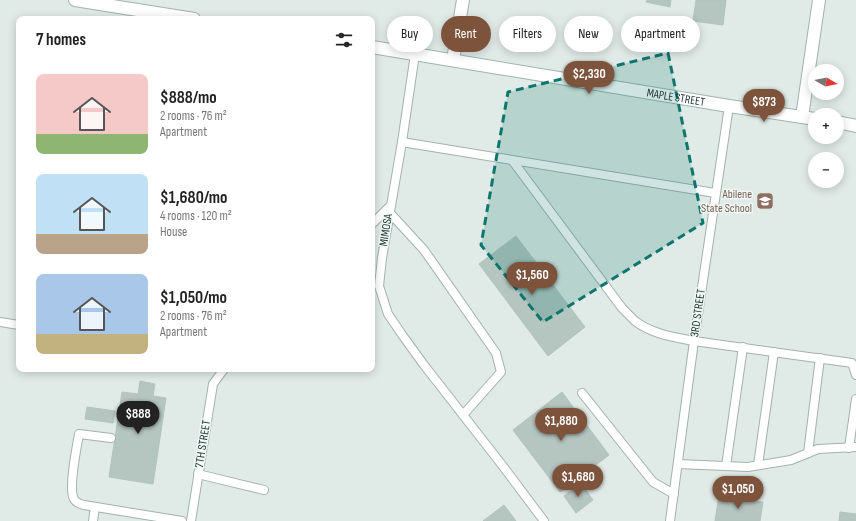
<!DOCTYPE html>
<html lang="en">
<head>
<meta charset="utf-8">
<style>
  body { margin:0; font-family:"Sofia Sans Condensed",sans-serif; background:#f6f6f6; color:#222; height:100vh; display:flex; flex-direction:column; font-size:15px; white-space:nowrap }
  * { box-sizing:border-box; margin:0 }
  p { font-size:13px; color:#767676 }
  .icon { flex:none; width:22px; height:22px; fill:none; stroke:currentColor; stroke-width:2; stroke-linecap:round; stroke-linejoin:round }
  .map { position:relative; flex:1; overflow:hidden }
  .panel { position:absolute; left:16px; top:16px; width:359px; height:356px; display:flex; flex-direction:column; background:#fff; border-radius:8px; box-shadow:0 2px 10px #0003 }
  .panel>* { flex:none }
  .top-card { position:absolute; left:387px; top:16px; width:380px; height:36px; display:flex; gap:8px }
  .needle { width:26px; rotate:99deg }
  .buttons { position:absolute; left:808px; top:64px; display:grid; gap:8px }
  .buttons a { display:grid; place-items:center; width:36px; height:36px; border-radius:50%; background:#fff; box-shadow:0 2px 10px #0003; font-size:20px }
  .price { position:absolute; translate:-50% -34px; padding:0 9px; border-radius:14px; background:#7d533c; color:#fff; font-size:13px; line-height:26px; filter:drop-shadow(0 1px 2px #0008) }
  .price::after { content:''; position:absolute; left:50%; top:24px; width:12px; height:9px; margin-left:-6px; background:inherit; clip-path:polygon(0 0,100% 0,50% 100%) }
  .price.current { background:#222; color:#fff }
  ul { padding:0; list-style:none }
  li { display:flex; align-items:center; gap:12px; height:100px; padding:0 20px }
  li span { display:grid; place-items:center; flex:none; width:112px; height:80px; border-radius:8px; color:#555 }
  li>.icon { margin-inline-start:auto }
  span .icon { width:48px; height:48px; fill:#fffc; stroke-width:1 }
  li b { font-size:17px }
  h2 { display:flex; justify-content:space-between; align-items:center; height:48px; padding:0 20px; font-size:17px }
  .chip { padding:0 14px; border-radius:18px; background:#fff; box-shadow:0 2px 10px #0003; font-size:14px; line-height:36px }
  .chip.current { background:#7d533c; color:#fff }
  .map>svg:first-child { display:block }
</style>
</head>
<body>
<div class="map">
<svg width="856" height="521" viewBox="0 0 856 521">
  <rect width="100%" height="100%" fill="#e0eae7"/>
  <g fill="#b5c5c0" stroke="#b2c3be">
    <path d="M647 0H671L670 7 646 2Z"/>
    <path d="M696 0H726L723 25 693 21Z"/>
    <path d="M516 236 585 327 548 356 479 264Z"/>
    <path d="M140 381 155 384 153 396 166 398 153 484 109 477 122 392 138 394Z"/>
    <path d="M562 392 609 455 560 492 513 430Z"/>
    <path d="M87 407 115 411 113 423 85 419Z"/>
    <path d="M581 483 593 500 576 513 564 496Z"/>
    <path d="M719 495 763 502 760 521H715Z"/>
    <path d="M504 505 516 521H483Z"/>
    <path d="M840 512 856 514V521H839Z"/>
  </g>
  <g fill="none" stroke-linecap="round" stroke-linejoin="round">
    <defs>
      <g id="lane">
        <path d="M415 54 402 142 382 258 379 286 388 314 403 336 424 365 502 465 544 521"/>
        <path d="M402 142 715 193"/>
        <path d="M512 160 622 308C626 312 631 317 635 321 652 334 673 337 694 341L852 363 856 375"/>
        <path d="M389 212 424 250 496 353 501 372 463 415"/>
        <path d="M372 224 390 206"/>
        <path d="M0 322 19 325"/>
        <path d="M582 393 653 482 674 494"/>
        <path d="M111 438 79 434C77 446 68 489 74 499 76 503 80 504 84 505L182 521"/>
        <path d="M849 448 856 399"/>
        <path d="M808 453 820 358"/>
        <path d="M678 464 748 467 791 460 818 449 856 447"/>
        <path d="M758 465 774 352"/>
        <path d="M726 466 743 347"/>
        <path d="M198 474 264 490"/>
        <path d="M93 521 95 507"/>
        <path d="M191 521 213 384 224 369"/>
        <path d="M670 521 694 341 729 106"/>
      </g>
      <g id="street">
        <path d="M453 60 463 0"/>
        <path d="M802 117 819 0"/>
      </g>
      <g id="secondary">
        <path d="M75 0 194 19"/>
        <path id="s1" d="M372 47 729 106 815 119"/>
        <path d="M837 122 856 126"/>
      </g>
    </defs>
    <use href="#lane" stroke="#a3b2ae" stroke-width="10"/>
    <use href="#street" stroke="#a3b2ae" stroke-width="14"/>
    <use href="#secondary" stroke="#9fb5b0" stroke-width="14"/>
    <use href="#lane" stroke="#fff" stroke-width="8"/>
    <use href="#street" stroke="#fff" stroke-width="12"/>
    <use href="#secondary" stroke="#fff" stroke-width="12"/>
  </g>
  <path fill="#0f766e" fill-opacity="0.2" stroke="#0f766e" stroke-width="3" stroke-dasharray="8 5" stroke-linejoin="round" d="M668 53 703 223 543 322 481 245 508 92Z"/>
  <defs>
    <symbol id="school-square" viewBox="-11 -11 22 22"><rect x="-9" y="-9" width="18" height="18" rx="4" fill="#8d6e63" stroke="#f0f7f4"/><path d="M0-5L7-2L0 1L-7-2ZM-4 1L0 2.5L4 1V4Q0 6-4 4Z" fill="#fff"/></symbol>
  </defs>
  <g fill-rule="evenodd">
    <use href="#school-square" x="755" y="191" width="20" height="20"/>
  </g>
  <g text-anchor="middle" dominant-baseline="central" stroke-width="3" stroke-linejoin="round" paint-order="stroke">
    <g font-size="12" fill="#213a36" stroke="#f0f7f4">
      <text stroke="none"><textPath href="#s1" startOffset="308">MAPLE STREET</textPath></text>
      <text transform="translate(386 230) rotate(-81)">MIMOSA</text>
      <text transform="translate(698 313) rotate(-82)">3RD STREET</text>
      <text transform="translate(203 444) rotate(-81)">7TH STREET</text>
    </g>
    <g font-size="12" fill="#785e54" stroke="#f0f7f4" text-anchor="end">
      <text x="752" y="194">Abilene<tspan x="752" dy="14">State School</tspan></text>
    </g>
  </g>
</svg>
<div class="buttons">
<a><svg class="needle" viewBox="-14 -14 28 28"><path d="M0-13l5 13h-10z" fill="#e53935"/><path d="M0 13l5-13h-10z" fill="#767676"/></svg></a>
<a>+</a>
<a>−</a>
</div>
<b class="price" style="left:589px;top:95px">$2,330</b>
<b class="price" style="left:764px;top:123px">$873</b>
<b class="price" style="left:532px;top:296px">$1,560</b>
<b class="price current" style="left:138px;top:435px">$888</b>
<b class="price" style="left:561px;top:442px">$1,880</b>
<b class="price" style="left:578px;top:498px">$1,680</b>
<b class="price" style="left:738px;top:510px">$1,050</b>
<div class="top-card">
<a class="chip">Buy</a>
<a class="chip current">Rent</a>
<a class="chip">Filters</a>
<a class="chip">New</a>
<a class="chip">Apartment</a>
</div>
<section class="panel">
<h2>7 homes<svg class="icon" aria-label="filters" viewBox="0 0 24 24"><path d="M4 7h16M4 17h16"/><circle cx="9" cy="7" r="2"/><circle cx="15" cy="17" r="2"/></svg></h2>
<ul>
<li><span style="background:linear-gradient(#f6c9c9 75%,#8fb573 0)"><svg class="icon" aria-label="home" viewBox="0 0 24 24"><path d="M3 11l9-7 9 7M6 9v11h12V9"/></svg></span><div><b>$888/mo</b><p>2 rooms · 76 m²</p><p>Apartment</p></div></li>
<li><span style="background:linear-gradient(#bfe0f5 75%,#b9a48a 0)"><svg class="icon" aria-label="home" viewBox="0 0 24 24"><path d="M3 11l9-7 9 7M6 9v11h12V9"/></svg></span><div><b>$1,680/mo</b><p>4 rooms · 120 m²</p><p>House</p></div></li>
<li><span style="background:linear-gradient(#a9c7e8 75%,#c2b280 0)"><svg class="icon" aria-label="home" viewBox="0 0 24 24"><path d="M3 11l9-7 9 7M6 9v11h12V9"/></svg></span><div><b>$1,050/mo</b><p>2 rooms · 76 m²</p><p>Apartment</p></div></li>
</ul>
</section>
</div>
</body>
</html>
